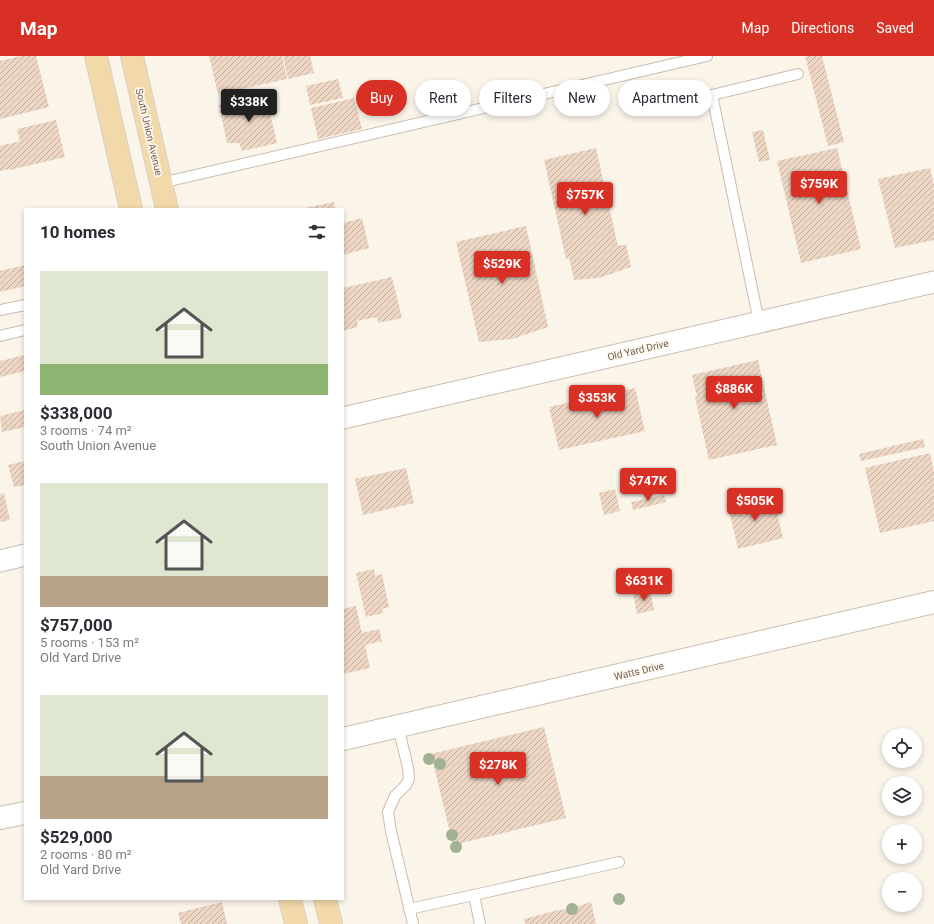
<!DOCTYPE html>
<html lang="en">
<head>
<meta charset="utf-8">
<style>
  body { margin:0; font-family:Roboto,sans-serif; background:#f7f7f7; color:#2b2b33; height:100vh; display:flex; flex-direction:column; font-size:15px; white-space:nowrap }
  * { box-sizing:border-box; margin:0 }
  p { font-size:13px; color:#7c7c81 }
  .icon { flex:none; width:22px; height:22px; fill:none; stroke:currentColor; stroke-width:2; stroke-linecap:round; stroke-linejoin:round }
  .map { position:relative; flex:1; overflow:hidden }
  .drawer { position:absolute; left:24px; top:152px; width:320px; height:692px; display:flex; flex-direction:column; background:#fff; border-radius:0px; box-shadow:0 2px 6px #0003 }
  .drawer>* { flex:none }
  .hud { position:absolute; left:356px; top:24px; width:380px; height:36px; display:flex; gap:8px }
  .controls { position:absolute; left:882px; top:672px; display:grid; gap:8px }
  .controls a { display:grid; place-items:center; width:40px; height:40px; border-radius:50%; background:#fff; box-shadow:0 2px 6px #0003; font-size:20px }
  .price { position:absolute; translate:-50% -34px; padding:0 9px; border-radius:4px; background:#d93025; color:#fff; font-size:13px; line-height:26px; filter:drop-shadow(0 1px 2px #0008) }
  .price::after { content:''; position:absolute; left:50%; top:24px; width:12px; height:9px; margin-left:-6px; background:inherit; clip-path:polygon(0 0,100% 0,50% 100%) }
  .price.active { background:#222; color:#fff }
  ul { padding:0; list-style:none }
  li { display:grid; align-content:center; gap:8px; height:212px; padding:0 16px }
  li span { display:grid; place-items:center; height:124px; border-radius:0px; color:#555 }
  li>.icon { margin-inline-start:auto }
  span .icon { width:72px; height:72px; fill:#fffc; stroke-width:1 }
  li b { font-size:17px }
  h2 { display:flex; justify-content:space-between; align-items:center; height:48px; padding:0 16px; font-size:17px }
  .chip { padding:0 14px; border-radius:18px; background:#fff; box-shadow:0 2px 6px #0003; font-size:14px; line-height:36px }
  .chip.active { background:#d93025; color:#fff }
  header { display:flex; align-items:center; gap:24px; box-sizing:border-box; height:56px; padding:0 20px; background:#d93025; color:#fff }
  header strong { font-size:19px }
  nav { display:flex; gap:22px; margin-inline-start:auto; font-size:14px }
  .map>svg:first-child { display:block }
</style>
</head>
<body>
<header>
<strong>Map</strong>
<nav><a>Map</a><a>Directions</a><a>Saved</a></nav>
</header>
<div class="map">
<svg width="934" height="868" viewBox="0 0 934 868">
  <defs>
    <pattern id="building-hatch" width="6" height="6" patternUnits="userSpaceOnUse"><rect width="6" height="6" fill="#edd6c4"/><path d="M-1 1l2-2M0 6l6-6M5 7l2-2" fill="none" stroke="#c4b1a2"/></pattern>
  </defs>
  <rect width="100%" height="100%" fill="#faf4e9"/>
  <g fill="url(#building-hatch)">
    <path d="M21 0H36L49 51 0 63V5Z"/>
    <path d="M209 0H282L287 23 218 38Z"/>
    <path d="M283 0H310L314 17 288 23Z"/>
    <path d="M805 0H822L844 86 828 90Z"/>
    <path d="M338 23 343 42 310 49 306 30Z"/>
    <path d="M266 39 277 87 242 95 239 87H227L219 49Z"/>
    <path d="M354 42 362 73 318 83 311 52Z"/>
    <path d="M56 64 65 101 10 114V113L0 115V90L20 85 17 73Z"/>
    <path d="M763 74 770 104 759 106 752 76Z"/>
    <path d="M596 92 618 190 626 188 631 211 599 222 574 224 569 202 566 203 544 104Z"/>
    <path d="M837 92 861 193 801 207 777 105Z"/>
    <path d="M930 112 934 129V184L895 192 878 123Z"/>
    <path d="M334 146 335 153H305V152Z"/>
    <path d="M362 162 369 192 343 199V167Z"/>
    <path d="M526 170 548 271 512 283 479 286 456 186Z"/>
    <path d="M25 209V230L0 236V215Z"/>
    <path d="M392 221 402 262 378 267 377 261 357 265 358 271 343 275V232Z"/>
    <path d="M25 299V315L0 321V305Z"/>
    <path d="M758 304 777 389 709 404 695 341H697L692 319Z"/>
    <path d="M635 332 645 375 559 394 549 351Z"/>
    <path d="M25 354V371L2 376 0 360Z"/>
    <path d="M923 383 925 391 861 405 859 398Z"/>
    <path d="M930 397 934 416V465L880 477 865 412Z"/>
    <path d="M25 405V429L14 431 8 409Z"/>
    <path d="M406 412 414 447 363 459 355 423Z"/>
    <path d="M615 433 620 455 604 459 599 437Z"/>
    <path d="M4 437 10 464 0 466V438Z"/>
    <path d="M664 439 666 446 633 454 631 446Z"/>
    <path d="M773 440 783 482 738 493 728 450Z"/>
    <path d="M374 513 375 520 382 518 389 551 382 553 383 557 366 561 356 517Z"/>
    <path d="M650 533 654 554 637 558 633 537Z"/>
    <path d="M356 550 362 577 379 573 382 585 365 589 370 612 343 618V553Z"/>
    <path d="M544 671 566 762 453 789 431 698Z"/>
    <path d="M222 846 227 868H181L178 857Z"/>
    <path d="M591 846 596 868H525L524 863 558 854 568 853Z"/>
  </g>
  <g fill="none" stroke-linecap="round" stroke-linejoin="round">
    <defs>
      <g id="lane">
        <path d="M161 127 707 0"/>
        <path d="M0 254 25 249"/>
        <path d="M759 266 712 39 798 18"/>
        <path d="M0 280 25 274"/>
        <path d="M398 670 408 712 409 723 406 729 395 740 388 756 391 775 413 868"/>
        <path d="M409 853 474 839"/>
        <path d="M480 868 474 839 619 806"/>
      </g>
      <g id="street">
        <path d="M343 362 934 226"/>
        <path d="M0 505 25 499"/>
      </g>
      <g id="secondary">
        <path d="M343 683 934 546"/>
        <path d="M0 762 25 757"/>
      </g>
      <g id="primary">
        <path d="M96 0 131 153"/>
        <path d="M132 0 167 153"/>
        <path d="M290 843 296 868"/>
        <path d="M325 843 331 868"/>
      </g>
    </defs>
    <use href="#lane" stroke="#cbbdb0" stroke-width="12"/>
    <use href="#street" stroke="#cbbdb0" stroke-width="23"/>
    <use href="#secondary" stroke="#cdbdae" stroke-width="24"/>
    <use href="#primary" stroke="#d8d2ce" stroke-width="24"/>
    <use href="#lane" stroke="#fff" stroke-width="10"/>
    <use href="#street" stroke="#fff" stroke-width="21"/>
    <use href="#secondary" stroke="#fff" stroke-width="22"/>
    <use href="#primary" stroke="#f1d9a9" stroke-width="22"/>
  </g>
  <g fill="#a1b193">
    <circle cx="429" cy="703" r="6"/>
    <circle cx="440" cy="708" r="6"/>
    <circle cx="452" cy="779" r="6"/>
    <circle cx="456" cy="791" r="6"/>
    <circle cx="619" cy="843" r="6"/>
    <circle cx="572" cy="853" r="6"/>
  </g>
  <g text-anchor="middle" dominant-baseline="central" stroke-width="3.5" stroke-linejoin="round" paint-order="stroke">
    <g font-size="10" fill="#725d4f" stroke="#fdf8ef">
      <text transform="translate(149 76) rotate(77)">South Union Avenue</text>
      <text transform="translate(638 294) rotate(-13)">Old Yard Drive</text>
      <text transform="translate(639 615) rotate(-13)">Watts Drive</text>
    </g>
  </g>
</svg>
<div class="controls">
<a><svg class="icon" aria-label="locate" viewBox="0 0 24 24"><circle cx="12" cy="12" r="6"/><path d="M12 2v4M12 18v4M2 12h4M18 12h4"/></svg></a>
<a><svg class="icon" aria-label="layers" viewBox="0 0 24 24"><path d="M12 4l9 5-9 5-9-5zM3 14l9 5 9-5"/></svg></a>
<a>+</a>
<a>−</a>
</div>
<b class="price active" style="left:249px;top:67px">$338K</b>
<b class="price" style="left:819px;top:149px">$759K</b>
<b class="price" style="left:585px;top:160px">$757K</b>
<b class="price" style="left:502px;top:229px">$529K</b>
<b class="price" style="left:734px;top:354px">$886K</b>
<b class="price" style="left:597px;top:363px">$353K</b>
<b class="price" style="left:648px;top:446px">$747K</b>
<b class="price" style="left:755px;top:466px">$505K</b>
<b class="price" style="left:644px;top:546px">$631K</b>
<b class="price" style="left:498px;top:730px">$278K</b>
<div class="hud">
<a class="chip active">Buy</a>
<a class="chip">Rent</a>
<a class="chip">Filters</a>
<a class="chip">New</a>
<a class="chip">Apartment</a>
</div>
<section class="drawer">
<h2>10 homes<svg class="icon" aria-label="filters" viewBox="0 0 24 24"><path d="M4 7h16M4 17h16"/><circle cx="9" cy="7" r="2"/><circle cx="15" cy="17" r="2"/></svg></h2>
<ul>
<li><span style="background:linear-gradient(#dfe7d0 75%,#8fb573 0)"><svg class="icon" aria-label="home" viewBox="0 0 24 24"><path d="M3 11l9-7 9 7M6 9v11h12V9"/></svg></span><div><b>$338,000</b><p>3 rooms · 74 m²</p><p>South Union Avenue</p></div></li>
<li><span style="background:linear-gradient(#dfe7d0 75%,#b9a48a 0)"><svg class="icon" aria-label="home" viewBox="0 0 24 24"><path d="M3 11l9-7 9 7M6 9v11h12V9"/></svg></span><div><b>$757,000</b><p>5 rooms · 153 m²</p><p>Old Yard Drive</p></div></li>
<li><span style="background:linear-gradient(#dfe7d0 65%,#b9a48a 0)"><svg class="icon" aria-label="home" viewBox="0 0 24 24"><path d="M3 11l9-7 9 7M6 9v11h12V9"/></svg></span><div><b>$529,000</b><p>2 rooms · 80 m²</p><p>Old Yard Drive</p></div></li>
</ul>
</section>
</div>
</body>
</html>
